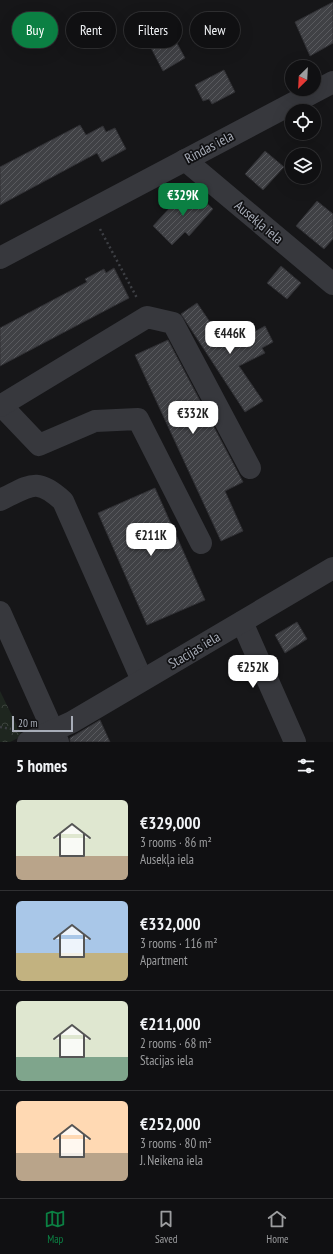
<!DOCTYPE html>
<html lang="en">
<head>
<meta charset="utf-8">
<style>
  body { margin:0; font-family:"PT Sans Narrow",sans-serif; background:#19191b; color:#f1f3f6; height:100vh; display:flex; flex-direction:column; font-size:15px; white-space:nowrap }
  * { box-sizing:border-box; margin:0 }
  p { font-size:13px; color:#9c9d9f }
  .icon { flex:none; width:22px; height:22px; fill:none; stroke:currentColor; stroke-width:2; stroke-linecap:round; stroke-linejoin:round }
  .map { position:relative; height:742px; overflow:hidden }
  .sheet { display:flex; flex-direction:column; background:#101012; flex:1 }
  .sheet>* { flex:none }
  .hud { position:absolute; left:12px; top:12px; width:309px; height:36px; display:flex; gap:8px }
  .needle { width:26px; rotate:204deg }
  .controls { position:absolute; left:285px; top:60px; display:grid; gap:8px }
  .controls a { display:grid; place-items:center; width:36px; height:36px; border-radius:50%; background:#101012; box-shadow:0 4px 16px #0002,0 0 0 1px #303032; font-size:20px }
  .scale { position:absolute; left:12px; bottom:10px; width:61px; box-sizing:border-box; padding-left:4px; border:2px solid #a8adb8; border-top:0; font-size:11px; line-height:14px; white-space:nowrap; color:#a8adb8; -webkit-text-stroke:3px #111113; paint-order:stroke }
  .price { position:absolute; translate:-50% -34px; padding:0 9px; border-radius:8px; background:#fff; color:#222; font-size:13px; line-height:26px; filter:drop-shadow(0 1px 2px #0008) }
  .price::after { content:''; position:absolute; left:50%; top:24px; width:12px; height:9px; margin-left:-6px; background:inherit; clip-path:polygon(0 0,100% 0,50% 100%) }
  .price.selected { background:#0b8043; color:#fff }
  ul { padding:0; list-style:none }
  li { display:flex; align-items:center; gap:12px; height:100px; padding:0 16px }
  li+li { border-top:1px solid #303032 }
  li span { display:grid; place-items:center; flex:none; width:112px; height:80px; border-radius:6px; color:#555 }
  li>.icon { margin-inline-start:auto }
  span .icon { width:48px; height:48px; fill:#fffc; stroke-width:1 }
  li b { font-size:17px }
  h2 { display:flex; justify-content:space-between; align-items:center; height:48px; padding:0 16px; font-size:17px }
  .chip { padding:0 14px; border-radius:18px; background:#101012; box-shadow:0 4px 16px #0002,0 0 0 1px #303032; font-size:14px; line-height:36px }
  .chip.selected { background:#0b8043; color:#fff }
  .tab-bar { display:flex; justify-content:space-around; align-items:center; height:56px; border-top:1px solid #303032; background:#101012; font-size:11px; color:#9c9d9f }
  .tab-bar a { display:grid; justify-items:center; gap:2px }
  .tab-bar .selected { color:#0b8043 }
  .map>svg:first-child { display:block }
</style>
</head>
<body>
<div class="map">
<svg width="333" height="742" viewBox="0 0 333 742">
  <defs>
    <pattern id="forest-crowns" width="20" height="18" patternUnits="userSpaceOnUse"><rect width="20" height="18" fill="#1e261f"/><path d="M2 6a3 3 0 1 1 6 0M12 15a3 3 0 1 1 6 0" fill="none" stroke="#3c433d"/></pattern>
    <pattern id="building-hatch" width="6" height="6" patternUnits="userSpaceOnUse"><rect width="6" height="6" fill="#404145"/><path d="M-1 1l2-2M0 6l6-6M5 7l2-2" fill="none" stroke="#595a5e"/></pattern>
  </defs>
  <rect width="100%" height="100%" fill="#161618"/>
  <path fill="url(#forest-crowns)" d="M0 691 22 736 10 742H0Z"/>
  <g fill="url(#building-hatch)" stroke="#303034">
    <path d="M333 2V43L310 56 295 22Z"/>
    <path d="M172 34 185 58 163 71 150 46Z"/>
    <path d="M224 70 235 92 212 104 209 99 203 101 195 85Z"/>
    <path d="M80 125 86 135 103 126 106 132 115 128 126 149 102 162 97 153 0 205V167Z"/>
    <path d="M265 151 284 167 263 190 245 174Z"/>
    <path d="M191 189 213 209 189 236 185 232 172 245 153 226 175 202 177 204Z"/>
    <path d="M317 201 333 214V239L324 249 296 226Z"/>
    <path d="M281 266 301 283 287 299 267 283Z"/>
    <path d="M114 268 129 298 0 366V328L87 282 85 279 104 269 106 273Z"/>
    <path d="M197 303 227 347 265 326 273 342 262 348 265 353 239 366 263 401 245 412 181 314Z"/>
    <path d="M168 340 243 482 225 491 243 531 221 541 135 355Z"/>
    <path d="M155 488 205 600 147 625 98 513Z"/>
    <path d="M297 622 307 639 285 653 275 635Z"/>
    <path d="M100 720 110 742H70V738Z"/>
  </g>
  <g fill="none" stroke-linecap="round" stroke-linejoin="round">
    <g stroke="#3d3f44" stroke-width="2.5" stroke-dasharray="2 3" stroke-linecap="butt">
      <path d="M100 229 137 298"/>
      <path d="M0 727 11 729"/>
    </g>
    <g stroke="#37383d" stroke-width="22">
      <path d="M185 160 333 284"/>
      <path d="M0 258 333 82"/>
      <path d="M1 405 39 445 95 421 138 419 201 543"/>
      <path d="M0 406 147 317 173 323 250 468"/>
      <path d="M0 500C30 486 36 476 63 501L142 680"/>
      <path d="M0 612 58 742"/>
      <path d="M242 622 295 742"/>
      <path d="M28 742 72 722 333 568"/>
    </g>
  </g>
  <g text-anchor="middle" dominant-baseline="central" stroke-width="3.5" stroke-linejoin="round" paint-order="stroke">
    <g font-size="14" fill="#a8adb8" stroke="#111113">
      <text transform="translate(209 147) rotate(-28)">Rindas iela</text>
      <text transform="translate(259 222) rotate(40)">Ausekļa iela</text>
      <text transform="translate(194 650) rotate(-31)">Stacijas iela</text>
    </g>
  </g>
</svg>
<div class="controls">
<a><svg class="needle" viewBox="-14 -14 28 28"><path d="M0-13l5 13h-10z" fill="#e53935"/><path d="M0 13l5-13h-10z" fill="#9c9d9f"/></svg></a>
<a><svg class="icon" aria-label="locate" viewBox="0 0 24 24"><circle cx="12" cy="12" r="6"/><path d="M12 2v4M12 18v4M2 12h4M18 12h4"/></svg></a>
<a><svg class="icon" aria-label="layers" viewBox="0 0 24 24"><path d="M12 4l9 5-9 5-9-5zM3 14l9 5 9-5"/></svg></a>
</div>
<div class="scale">20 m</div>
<b class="price selected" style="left:183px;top:217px">€329K</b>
<b class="price" style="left:230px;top:355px">€446K</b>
<b class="price" style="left:193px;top:435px">€332K</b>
<b class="price" style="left:151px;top:557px">€211K</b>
<b class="price" style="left:253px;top:689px">€252K</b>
<div class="hud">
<a class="chip selected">Buy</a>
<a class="chip">Rent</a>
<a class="chip">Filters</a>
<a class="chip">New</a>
</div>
</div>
<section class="sheet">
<h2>5 homes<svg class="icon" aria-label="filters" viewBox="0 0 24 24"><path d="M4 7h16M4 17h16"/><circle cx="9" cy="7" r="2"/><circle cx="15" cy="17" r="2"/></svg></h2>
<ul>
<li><span style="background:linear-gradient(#dfe7d0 70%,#b9a48a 0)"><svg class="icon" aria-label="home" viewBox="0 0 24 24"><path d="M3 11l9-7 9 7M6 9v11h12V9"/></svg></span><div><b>€329,000</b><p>3 rooms · 86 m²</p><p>Ausekļa iela</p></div></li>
<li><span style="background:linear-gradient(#a9c7e8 65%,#c2b280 0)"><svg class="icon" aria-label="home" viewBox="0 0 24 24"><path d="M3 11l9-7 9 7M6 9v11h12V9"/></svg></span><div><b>€332,000</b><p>3 rooms · 116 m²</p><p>Apartment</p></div></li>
<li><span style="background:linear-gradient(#dfe7d0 70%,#7fa58c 0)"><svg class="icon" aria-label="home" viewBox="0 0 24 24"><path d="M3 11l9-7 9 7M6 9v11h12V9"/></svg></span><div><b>€211,000</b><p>2 rooms · 68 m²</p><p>Stacijas iela</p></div></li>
<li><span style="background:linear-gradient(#ffd9b3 65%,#b9a48a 0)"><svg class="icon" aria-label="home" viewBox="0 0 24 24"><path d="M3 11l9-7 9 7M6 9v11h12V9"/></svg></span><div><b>€252,000</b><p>3 rooms · 80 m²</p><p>J. Neikena iela</p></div></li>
</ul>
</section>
<nav class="tab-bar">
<a class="selected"><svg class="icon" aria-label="map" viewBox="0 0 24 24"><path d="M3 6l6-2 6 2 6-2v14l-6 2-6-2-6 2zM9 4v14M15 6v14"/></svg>Map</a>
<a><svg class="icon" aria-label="saved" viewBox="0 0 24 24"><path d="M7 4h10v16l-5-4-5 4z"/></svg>Saved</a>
<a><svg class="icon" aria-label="home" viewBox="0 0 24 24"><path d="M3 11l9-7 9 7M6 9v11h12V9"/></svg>Home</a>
</nav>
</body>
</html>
